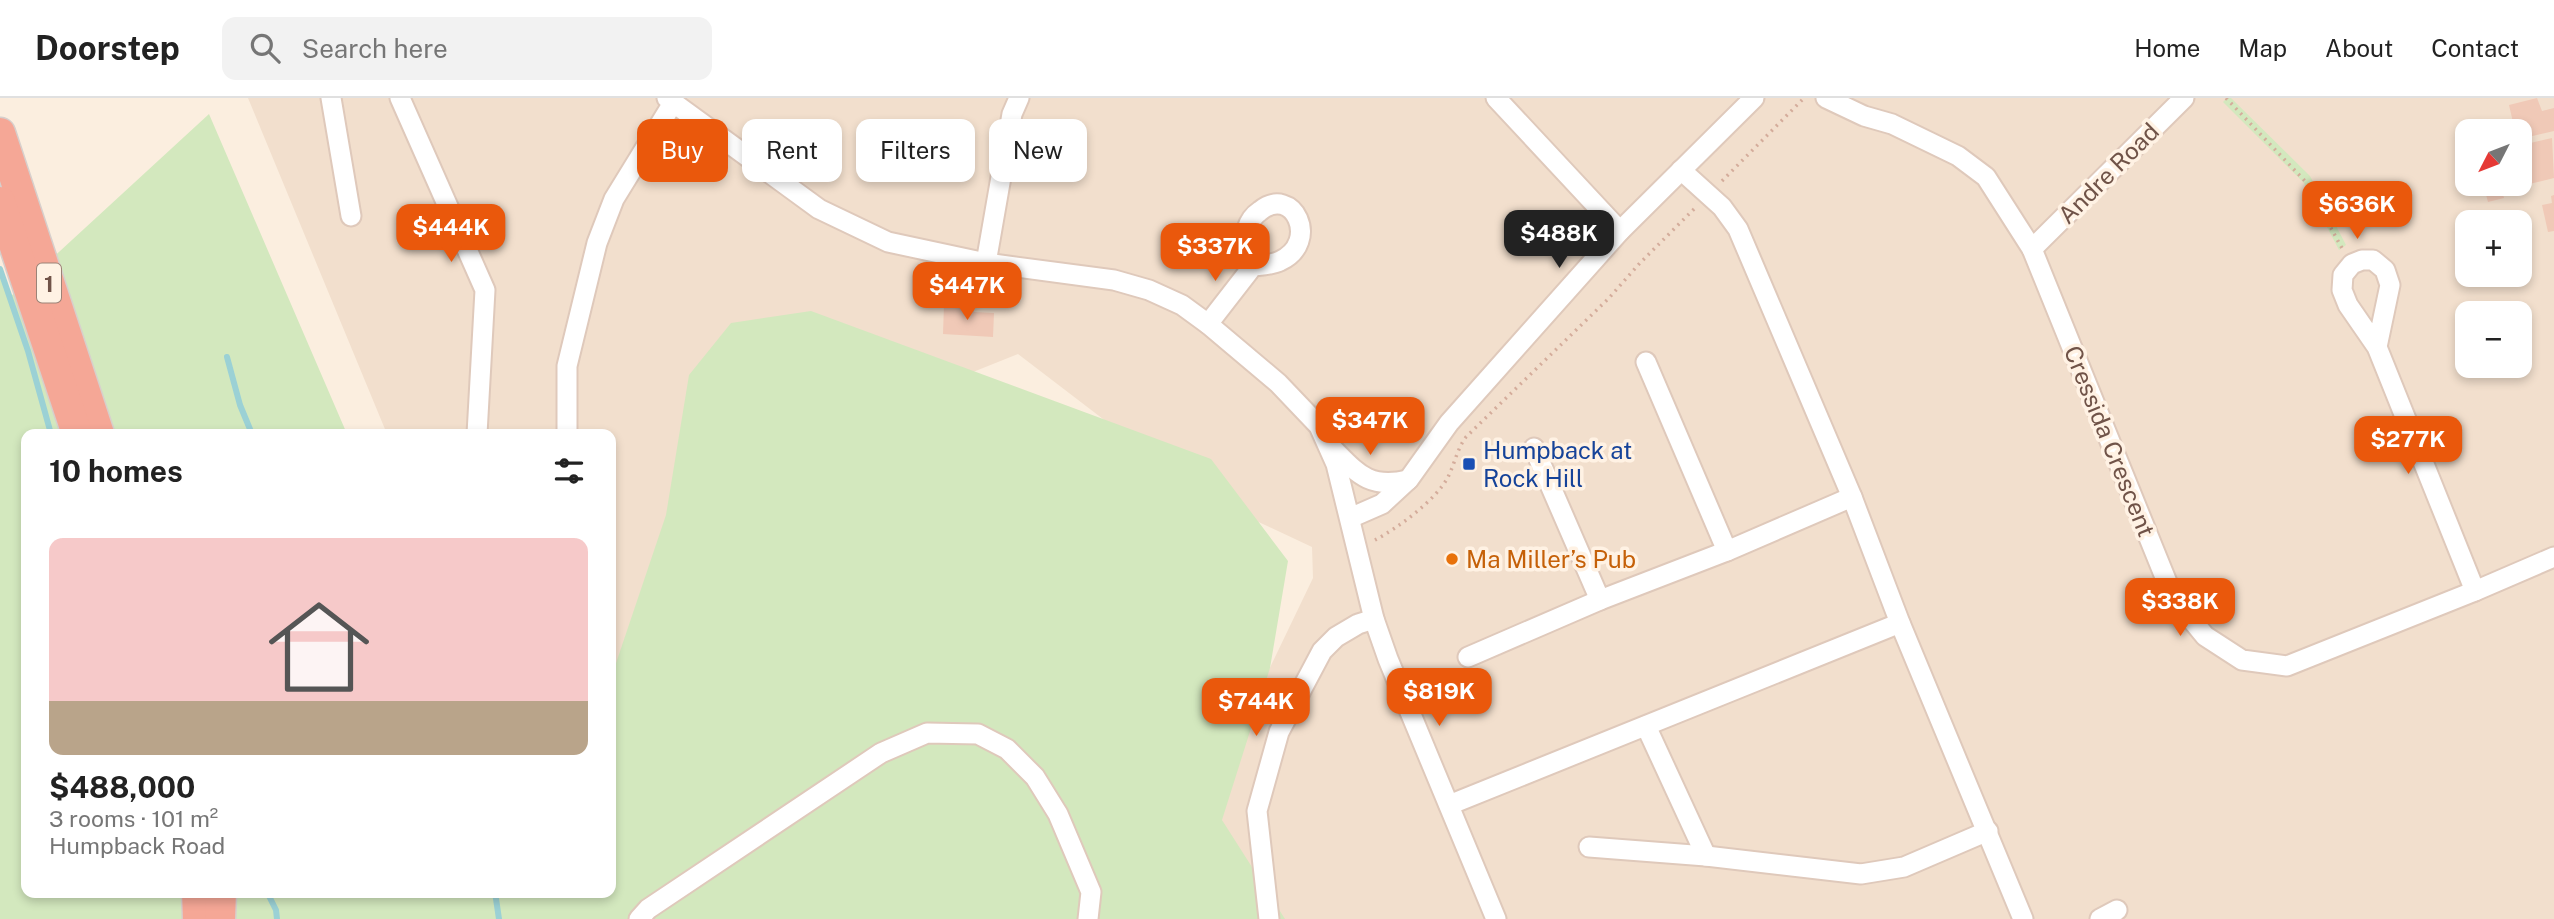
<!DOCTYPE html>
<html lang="en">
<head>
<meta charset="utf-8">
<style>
  body { margin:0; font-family:"Public Sans",sans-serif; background:#f2f2f2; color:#222; height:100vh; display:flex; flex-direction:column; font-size:26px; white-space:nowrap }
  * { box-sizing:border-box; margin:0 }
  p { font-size:23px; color:#767676 }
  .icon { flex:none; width:38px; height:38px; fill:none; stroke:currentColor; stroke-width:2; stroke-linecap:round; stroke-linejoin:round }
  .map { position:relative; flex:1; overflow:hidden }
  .sheet { position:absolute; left:21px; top:331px; width:595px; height:469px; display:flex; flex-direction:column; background:#fff; border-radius:14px; box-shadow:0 4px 10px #0003 }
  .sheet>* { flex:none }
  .guide { position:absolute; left:637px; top:21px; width:665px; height:63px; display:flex; gap:14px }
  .needle { width:46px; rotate:228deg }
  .buttons { position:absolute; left:2455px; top:21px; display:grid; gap:14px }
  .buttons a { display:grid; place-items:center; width:77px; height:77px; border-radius:14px; background:#fff; box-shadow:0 4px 10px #0003; font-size:35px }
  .price { position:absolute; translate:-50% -60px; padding:0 16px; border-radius:14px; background:#ea580c; color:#fff; font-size:23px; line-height:46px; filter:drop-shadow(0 2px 4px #0008) }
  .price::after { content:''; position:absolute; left:50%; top:42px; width:21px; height:16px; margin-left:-10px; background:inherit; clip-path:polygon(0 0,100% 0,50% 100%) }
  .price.on { background:#222; color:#fff }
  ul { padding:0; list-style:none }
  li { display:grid; align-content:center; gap:14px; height:371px; padding:0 28px }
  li+li { border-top:2px solid #e0e0e0 }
  li span { display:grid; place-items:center; height:217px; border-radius:14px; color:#555 }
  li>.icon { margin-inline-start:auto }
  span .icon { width:126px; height:126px; fill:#fffc; stroke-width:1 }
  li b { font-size:30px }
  h2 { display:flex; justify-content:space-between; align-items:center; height:84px; padding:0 28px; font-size:30px }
  .chip { padding:0 24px; border-radius:14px; background:#fff; box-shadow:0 4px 10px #0003; font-size:24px; line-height:63px }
  .chip.on { background:#ea580c; color:#fff }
  header { display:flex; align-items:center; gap:42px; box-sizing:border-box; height:98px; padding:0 35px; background:#fff; border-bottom:2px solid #e0e0e0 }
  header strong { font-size:33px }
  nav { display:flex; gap:38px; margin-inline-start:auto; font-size:24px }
  .search { width:490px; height:63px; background:#f2f2f2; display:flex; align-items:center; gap:18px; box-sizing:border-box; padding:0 24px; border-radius:14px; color:#767676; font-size:26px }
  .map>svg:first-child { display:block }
</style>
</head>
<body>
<header>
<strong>Doorstep</strong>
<div class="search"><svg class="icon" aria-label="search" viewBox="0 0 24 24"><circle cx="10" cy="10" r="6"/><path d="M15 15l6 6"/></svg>Search here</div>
<nav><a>Home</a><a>Map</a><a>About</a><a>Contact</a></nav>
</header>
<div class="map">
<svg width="2554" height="821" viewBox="0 0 2554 821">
  <rect width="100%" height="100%" fill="#fbeedf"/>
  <path fill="#f2dfcd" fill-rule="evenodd" d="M248 0H2554V821H1237L1216 682 1313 480 1312 449 1205 399 1018 256 681 391 611 592V336H387ZM2468 33H2520V86H2468ZM2468 124H2520V177H2468ZM2468 215H2520V268H2468Z"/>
  <g fill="#d3e8be">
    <path d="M2227 0H2231L2310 78 2346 147 2339 152 2304 85 2223 4Z"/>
    <path d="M209 16 347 336H26V794H611V580L666 417 689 277 731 225 811 213 1211 361 1288 463 1270 570 1222 722 1285 821H0V170L10 199Z"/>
  </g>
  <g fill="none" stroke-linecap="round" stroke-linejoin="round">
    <g stroke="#9bd1d5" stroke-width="6">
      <path d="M0 171 28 253 51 336"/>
      <path d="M227 259 240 307 252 336"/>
      <path d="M267 794 276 812 277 821"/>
      <path d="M495 794 499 821"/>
    </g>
  </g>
  <g fill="#f0c9b7">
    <path d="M2537 0 2542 13 2554 10V33L2520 41V33H2515L2509 7Z"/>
    <path d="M2552 40 2554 80 2525 87 2520 68 2527 67 2522 47Z"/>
    <path d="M2463 80 2468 81V86H2472L2467 91 2461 90 2459 84Z"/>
    <path d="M2501 89 2504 100 2488 104 2485 93Z"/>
    <path d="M2554 97V133L2548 134 2542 107 2552 105 2551 98Z"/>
    <path d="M944 206 974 208V214L994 215 993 239 943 236Z"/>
  </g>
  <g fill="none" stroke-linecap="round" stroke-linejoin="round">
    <defs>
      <g id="minor">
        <path d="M331 0 351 118"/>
        <path d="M400 0 485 192 477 336"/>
        <path d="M667 0 819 111 888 144 986 165 1114 182 1149 192 1182 207 1208 226 1278 285 1319 328 1336 366 1374 521 1388 561 1496 821"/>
        <path d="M1496 0 1620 133"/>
        <path d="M1826 0 1864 18 1892 26 1958 58 1986 79 2032 151 2173 499 2205 538 2242 562 2287 568 2475 493 2554 459"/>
        <path d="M1681 72 1722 109 1738 131 1852 399 1900 525 2023 821"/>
        <path d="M2032 151 2184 0"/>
        <path d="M986 165 1012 16 1019 0"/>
        <path d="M1208 226 1253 168C1262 167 1272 167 1280 163 1321 144 1293 86 1260 113 1254 117 1249 124 1247 131 1245 142 1251 157 1253 168"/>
        <path d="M2377 249 2390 187 2385 172 2373 162H2362L2352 166 2343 177 2342 192 2348 207 2377 249 2475 493"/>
        <path d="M1646 264 1727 453"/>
        <path d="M567 336V268L597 145 614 101 673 5"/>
        <path d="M1332 350C1358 376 1369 391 1408 382"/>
        <path d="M1534 350 1600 502"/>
        <path d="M1350 420 1382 406 1409 381 1449 325 1620 133 1754 0"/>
        <path d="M1468 559 1600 502 1727 453 1852 399"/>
        <path d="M1646 628 1706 758"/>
        <path d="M1449 707 1900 525"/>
        <path d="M1589 749 1706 758 1861 776 1904 769 1988 733"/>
        <path d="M639 821 648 811 881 655 927 635 978 636 1007 651 1035 679 1058 716 1091 794 1088 821"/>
        <path d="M1269 821 1257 713 1279 634 1322 553 1336 539 1358 526 1374 521"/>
        <path d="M2100 821 2117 812"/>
      </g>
      <g id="highway">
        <path d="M0 35 99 336"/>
        <path d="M0 104 77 336"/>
        <path d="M197 794 198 821"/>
        <path d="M220 821 221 794"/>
      </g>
    </defs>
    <use href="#minor" stroke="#dfc9bb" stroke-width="23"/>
    <use href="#highway" stroke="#d7cfcc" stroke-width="33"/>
    <g stroke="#d4ac9b" stroke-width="3.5" stroke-dasharray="2 5" stroke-linecap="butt">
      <path d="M2226 0 2305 83 2343 152"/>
      <path d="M1722 83 1804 0"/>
      <path d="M1375 442C1398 430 1436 402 1448 379 1455 365 1457 351 1466 339L1609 200 1640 165 1697 108"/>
    </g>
    <use href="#minor" stroke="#fff" stroke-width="19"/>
    <use href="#highway" stroke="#f5a796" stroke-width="30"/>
  </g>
  <rect fill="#1a4fb4" stroke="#fff2e4" stroke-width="2.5" x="1462" y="359" width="14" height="14" rx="3.5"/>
  <circle fill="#e8710a" stroke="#fff2e4" stroke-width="2.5" cx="1452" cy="461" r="7"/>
  <g text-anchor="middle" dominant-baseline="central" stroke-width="7" stroke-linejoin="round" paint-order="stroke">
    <rect fill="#fff2e4" stroke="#9b8377" stroke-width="2" x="37" y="165.5" width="24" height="39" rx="5"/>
    <g font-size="23" font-weight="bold" fill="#705348">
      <text x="49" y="185">1</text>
    </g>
    <g font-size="24" fill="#705348" stroke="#fff2e4">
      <text transform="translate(2108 75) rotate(-45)">Andre Road</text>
      <text transform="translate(2110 343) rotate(68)">Cressida Crescent</text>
    </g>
    <g font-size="24" fill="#164399" stroke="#fff2e4" text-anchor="start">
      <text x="1483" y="352">Humpback at<tspan x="1483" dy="28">Rock Hill</tspan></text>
    </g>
    <g font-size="24" fill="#c56008" stroke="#fff2e4" text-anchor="start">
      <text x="1466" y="461">Ma Miller’s Pub</text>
    </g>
  </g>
</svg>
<div class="buttons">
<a><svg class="needle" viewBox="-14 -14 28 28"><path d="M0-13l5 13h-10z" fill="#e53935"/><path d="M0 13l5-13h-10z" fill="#767676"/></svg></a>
<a>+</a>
<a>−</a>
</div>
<b class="price" style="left:2357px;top:143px">$636K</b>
<b class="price" style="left:451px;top:166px">$444K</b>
<b class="price on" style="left:1559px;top:172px">$488K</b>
<b class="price" style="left:1215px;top:185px">$337K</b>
<b class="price" style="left:967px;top:224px">$447K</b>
<b class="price" style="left:1370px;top:359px">$347K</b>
<b class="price" style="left:2408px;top:378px">$277K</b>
<b class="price" style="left:2180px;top:540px">$338K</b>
<b class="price" style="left:1439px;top:630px">$819K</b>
<b class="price" style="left:1256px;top:640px">$744K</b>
<div class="guide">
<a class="chip on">Buy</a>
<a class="chip">Rent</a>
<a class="chip">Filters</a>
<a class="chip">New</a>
</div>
<section class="sheet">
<h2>10 homes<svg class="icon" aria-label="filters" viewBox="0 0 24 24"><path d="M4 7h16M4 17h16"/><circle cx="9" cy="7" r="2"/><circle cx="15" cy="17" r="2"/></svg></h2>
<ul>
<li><span style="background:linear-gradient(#f6c9c9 75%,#b9a48a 0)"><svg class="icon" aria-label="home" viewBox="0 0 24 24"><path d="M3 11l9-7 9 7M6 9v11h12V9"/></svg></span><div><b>$488,000</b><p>3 rooms · 101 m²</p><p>Humpback Road</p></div></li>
</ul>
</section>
</div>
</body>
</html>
